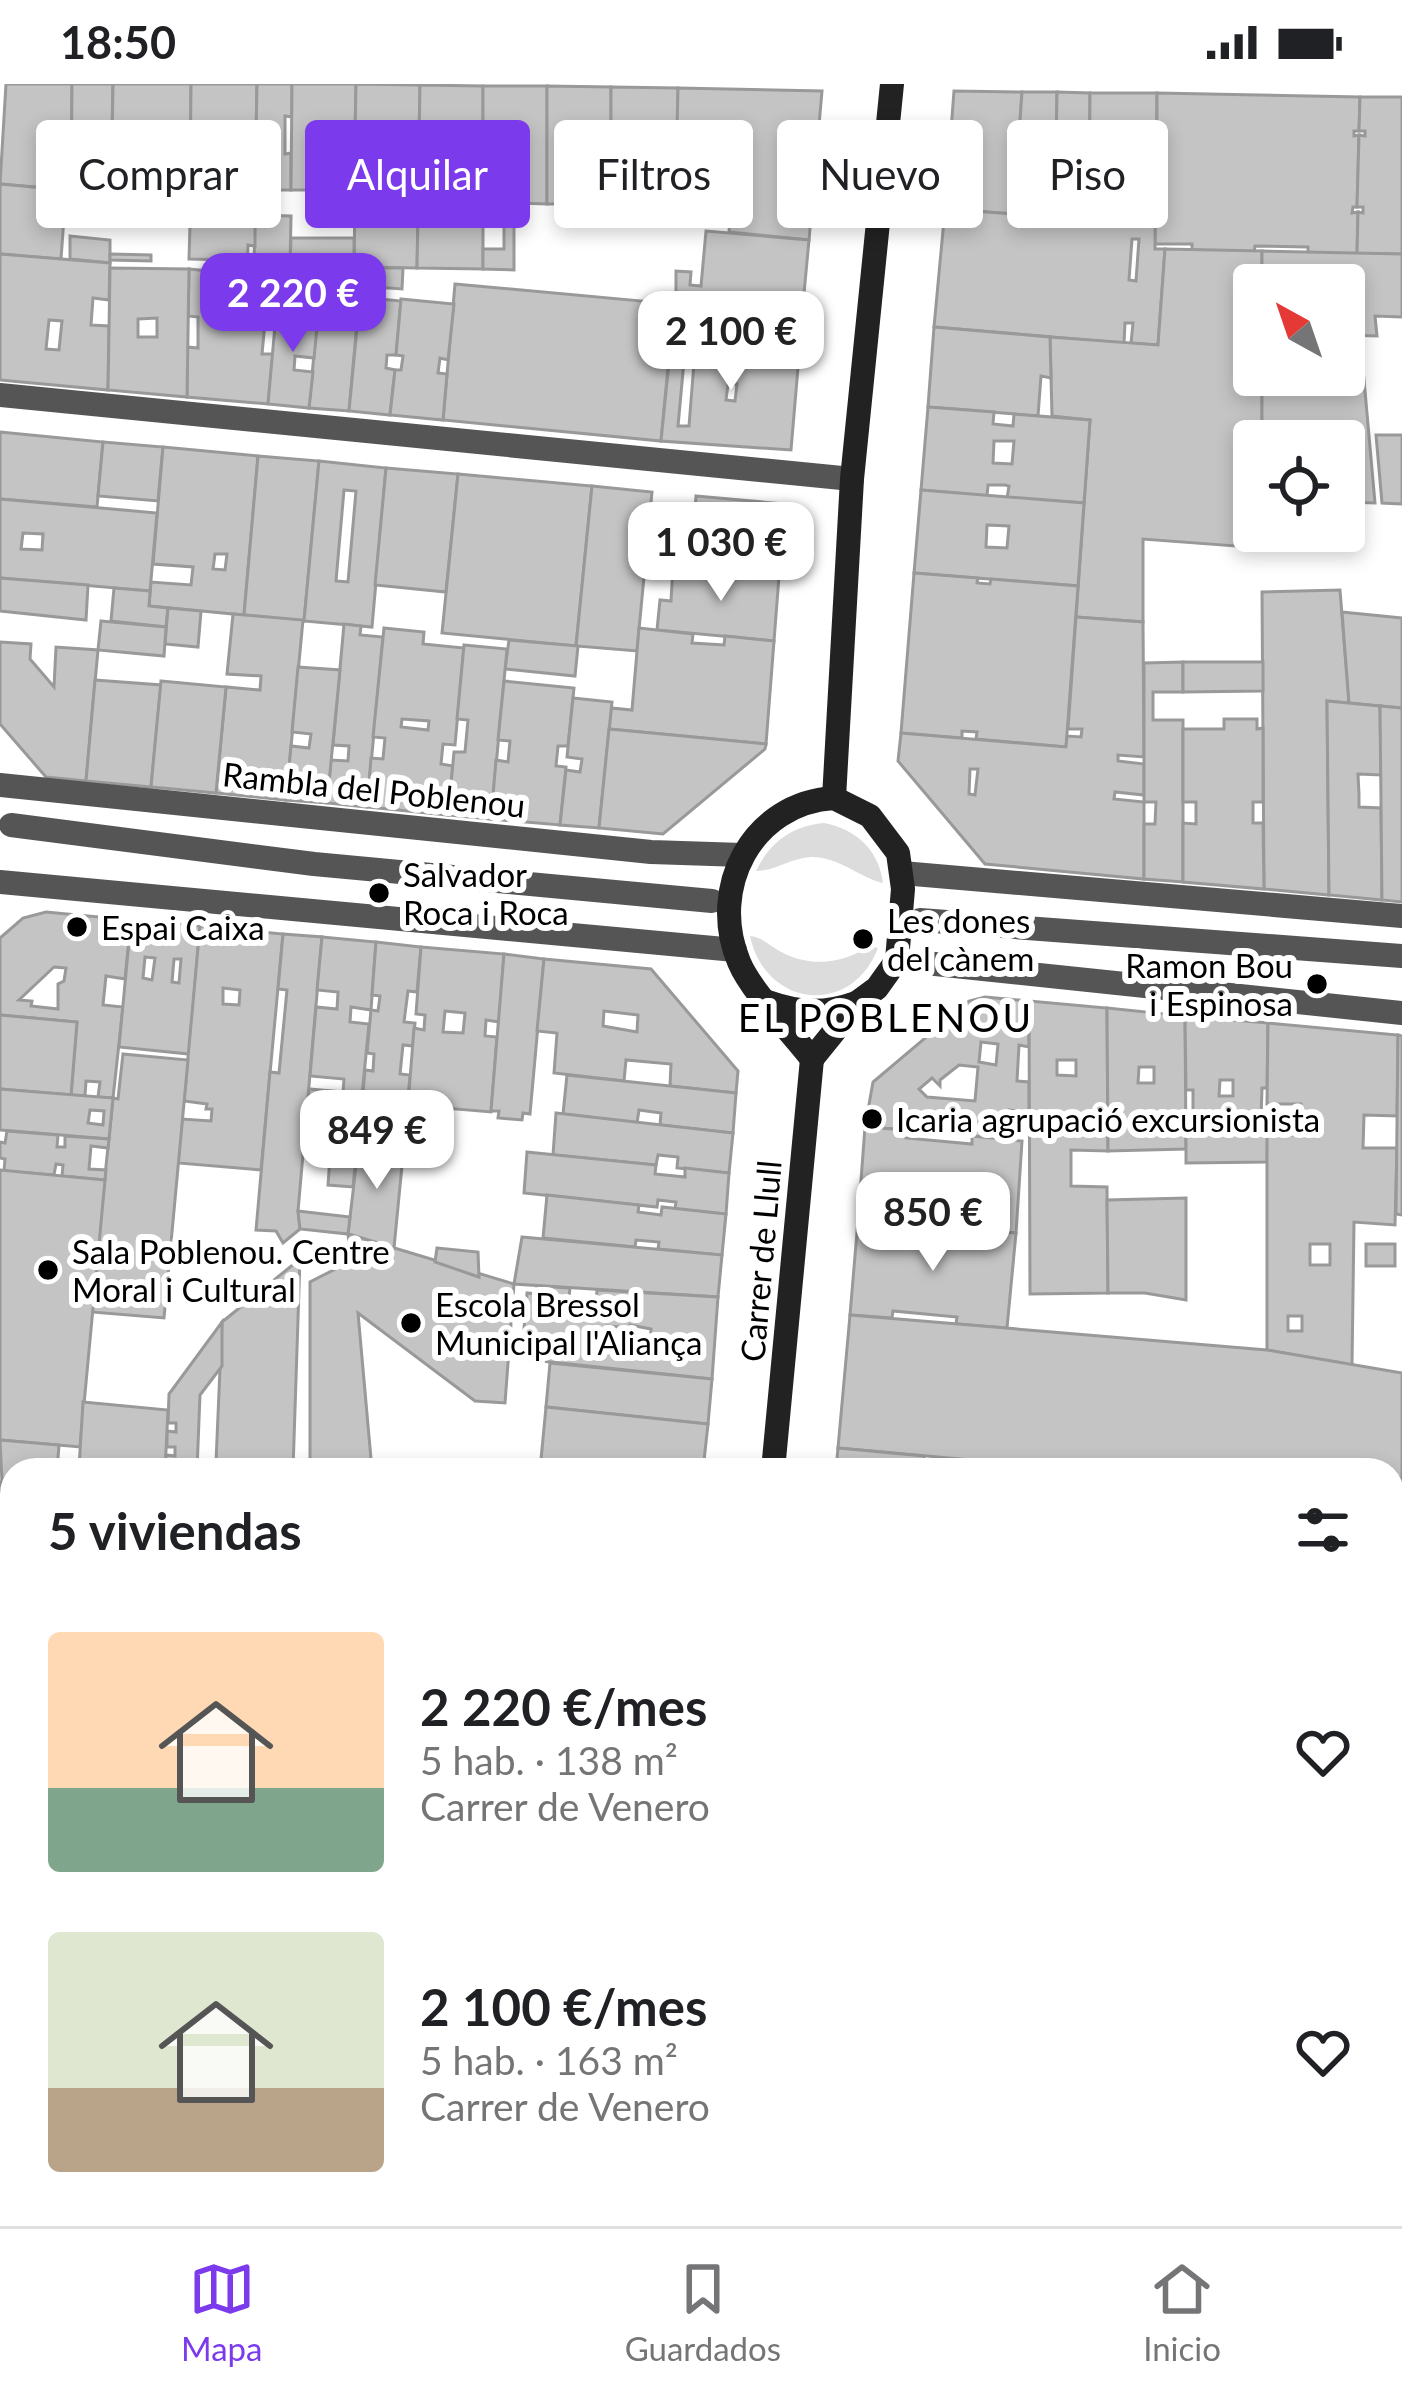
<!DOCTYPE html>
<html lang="es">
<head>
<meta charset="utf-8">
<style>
  body { margin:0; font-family:Lato,sans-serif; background:#f6f6f6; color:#202124; height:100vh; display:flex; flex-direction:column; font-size:45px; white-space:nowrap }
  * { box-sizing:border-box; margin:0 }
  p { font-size:39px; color:#757577 }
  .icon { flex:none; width:66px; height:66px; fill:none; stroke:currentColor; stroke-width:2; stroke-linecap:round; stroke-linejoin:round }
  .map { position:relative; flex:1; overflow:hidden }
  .details { position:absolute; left:0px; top:1374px; width:1404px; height:768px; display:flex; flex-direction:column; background:#fff; border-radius:36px 36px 0 0; box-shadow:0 6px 18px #0003 }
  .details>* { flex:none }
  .hud { position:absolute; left:36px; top:36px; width:1332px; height:108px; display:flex; gap:24px }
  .needle { width:78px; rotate:320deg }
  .tools { position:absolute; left:1233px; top:180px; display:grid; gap:24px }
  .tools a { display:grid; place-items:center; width:132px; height:132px; border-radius:12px; background:#fff; box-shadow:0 6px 18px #0003; font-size:60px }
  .price { position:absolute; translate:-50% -102px; padding:0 27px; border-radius:24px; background:#fff; color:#222; font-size:39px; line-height:78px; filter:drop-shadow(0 3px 6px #0008) }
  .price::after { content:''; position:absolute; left:50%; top:72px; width:36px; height:27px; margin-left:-18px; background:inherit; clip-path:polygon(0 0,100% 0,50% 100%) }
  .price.current { background:#7c3aed; color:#fff }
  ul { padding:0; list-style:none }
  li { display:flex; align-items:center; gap:36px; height:300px; padding:0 48px }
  li span { display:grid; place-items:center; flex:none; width:336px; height:240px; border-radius:12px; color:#555 }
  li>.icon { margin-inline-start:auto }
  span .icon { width:144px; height:144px; fill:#fffc; stroke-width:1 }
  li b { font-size:51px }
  h2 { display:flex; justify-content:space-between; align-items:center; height:144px; padding:0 48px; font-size:51px }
  .tag { padding:0 42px; border-radius:12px; background:#fff; box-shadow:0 6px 18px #0003; font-size:42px; line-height:108px }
  .tag.current { background:#7c3aed; color:#fff }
  .status { display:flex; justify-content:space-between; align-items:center; height:84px; padding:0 60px; background:#fff; direction:ltr }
  .status svg { height:33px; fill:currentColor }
  .dock { display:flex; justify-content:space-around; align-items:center; height:168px; border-top:3px solid #e0e0e0; background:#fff; font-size:33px; color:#757577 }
  .dock a { display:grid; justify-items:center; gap:6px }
  .dock .current { color:#7c3aed }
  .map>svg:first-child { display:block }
</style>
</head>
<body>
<div class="status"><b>18:50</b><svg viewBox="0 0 49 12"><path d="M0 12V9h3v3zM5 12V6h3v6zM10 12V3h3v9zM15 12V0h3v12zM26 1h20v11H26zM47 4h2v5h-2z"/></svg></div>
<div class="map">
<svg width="1402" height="2142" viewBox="0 0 1402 2142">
  <rect width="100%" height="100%" fill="#fff"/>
  <g fill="#dcdcdc">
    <path d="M824 739C856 745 879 766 883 799 858 793 840 773 811 773 791 774 775 787 756 787 770 758 792 742 824 739Z"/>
    <path d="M750 852C763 854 766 859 776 865 807 884 840 881 870 862L878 864C851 934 765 923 750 852Z"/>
  </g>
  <g fill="#c4c4c4" stroke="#999" stroke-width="3" fill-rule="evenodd">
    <path d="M6 0H72L71 106 0 100Z"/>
    <path d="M72 0H113L112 43 102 42V62L112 63 111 117H71Z"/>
    <path d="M113 0H191L190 116H165V130H137V116L111 117ZM142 52H162L161 75 141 74Z"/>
    <path d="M191 0H257L255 98H227L228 104 255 106V114L190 113V104H218V97H190Z"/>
    <path d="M257 0H292V33L285 32V70L291 69V106H255Z"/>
    <path d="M292 0H356L354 106H291ZM317 48H330V67H316Z"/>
    <path d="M356 0 420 1 418 107H387L386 127H418L417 184 354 183 355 114H383L384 107 354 106ZM380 50H394V64L381 63Z"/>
    <path d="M420 1 483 2V185L417 184 418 133H445L447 118H418ZM444 51H458V64H444Z"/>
    <path d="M483 2H547V120L514 119V186L483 185V165H504V119L483 118ZM508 52H522V64H508Z"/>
    <path d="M547 2 611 3V120H547ZM571 52H585V65H572Z"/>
    <path d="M611 3 678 4 677 121H611ZM636 53H650V66H637Z"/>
    <path d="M678 4 822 7 809 156 729 148 734 85 676 84Z"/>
    <path d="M954 7 1022 8 1014 130 945 125Z"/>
    <path d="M1022 8H1057L1055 126 1014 121Z"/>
    <path d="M1057 8 1090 9 1089 136 1055 133Z"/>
    <path d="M1090 9H1157L1155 140 1089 136ZM1118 112H1139L1140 125 1126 124V120L1117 119Z"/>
    <path d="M1157 9 1360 13 1359 47H1354V52L1359 51 1357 123H1353L1352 129 1358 128 1357 170 1308 169V163L1255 162 1254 168 1192 166V160H1155V125H1161V120L1156 119V49H1162V43H1157Z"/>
    <path d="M1360 13H1402V170H1357L1358 128 1363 129V123H1357L1359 51 1365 52V47H1359Z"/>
    <path d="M0 100 66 106 61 175 0 170Z"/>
    <path d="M945 125 1155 140V165H1165L1158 261 1131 259 1133 239H1125L1124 259 934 243ZM1132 155H1139L1136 197 1129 196Z"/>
    <path d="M224 126H255V141H223Z"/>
    <path d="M255 131 291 132 290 182H254Z"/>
    <path d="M190 141H255V162L248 161 247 191 280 194 276 239 265 238 262 270H273L268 320 187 313V263L198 264V233L188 232 189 185 227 189 228 176 189 175Z"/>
    <path d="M706 147 809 156 803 220 676 208V187L691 188 690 201 701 202Z"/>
    <path d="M70 152 110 156V179L70 175Z"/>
    <path d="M291 154H354V183L290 182Z"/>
    <path d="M1165 165 1262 167V201H1254V291H1262V357H1254V447H1262V464L1143 455V538L1076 533 1090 336 1052 332 1050 253 1158 261Z"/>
    <path d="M1262 167 1402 170V233L1375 232 1377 252 1344 251V201H1262Z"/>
    <path d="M0 170 110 179 109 216 93 214 91 241 109 242 108 306 0 296ZM49 236 62 237 59 266 46 265Z"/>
    <path d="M110 170 151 171V177L110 176Z"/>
    <path d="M281 182 322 183 320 206 279 205Z"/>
    <path d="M322 183 362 184 349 327 309 324Z"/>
    <path d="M110 184 189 185 187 313 108 306ZM157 234V253H138V235Z"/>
    <path d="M362 184H403L402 205 361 202Z"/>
    <path d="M455 200 674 220 661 357 443 336Z"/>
    <path d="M687 210 738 214 736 229 750 231 751 216 803 220 800 260 683 250Z"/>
    <path d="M360 213 401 217 396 271H387L386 284 395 286 390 331 349 327Z"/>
    <path d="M401 215 454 220 448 276 440 274 438 289 447 290 443 336 390 331 395 286H401L403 272 396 271Z"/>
    <path d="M277 219 319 222 314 274 295 272 294 286 313 288 309 324 268 320Z"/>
    <path d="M934 243 1050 253 1051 294 1041 292 1038 332 928 323Z"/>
    <path d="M672 249 744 256 743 270H752L754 256 800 260 791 366 661 357ZM685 266H695L689 342H678ZM728 300H737L735 317 726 316Z"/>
    <path d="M1344 251H1360L1375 419 1344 418V357H1262V291H1344Z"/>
    <path d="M928 323 994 328 993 340 1013 342 1014 330 1090 336 1084 419 1007 414 1009 402 1005 401H988L987 412 921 406ZM994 357H1014L1012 380 993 379Z"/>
    <path d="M0 348 103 358 97 423 0 415Z"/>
    <path d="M1376 351H1402V420L1382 419Z"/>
    <path d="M103 358 163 363 158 417 98 412Z"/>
    <path d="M163 363 258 372 244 531 149 522 151 498 191 501 193 483 153 480ZM215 470H227L225 486 213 485Z"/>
    <path d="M258 372 319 377 304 537 244 531Z"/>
    <path d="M319 377 386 384 372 543 304 537ZM344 406 356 407 348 498 336 497Z"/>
    <path d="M386 384 458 390 446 508 375 501Z"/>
    <path d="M458 390 592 402 576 562 442 549Z"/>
    <path d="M592 402 652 408 637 567 576 562Z"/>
    <path d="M921 406 1084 419 1078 502 914 489ZM987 441 1009 442 1007 464 986 463Z"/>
    <path d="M696 412 785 420 779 492 691 484 692 461 647 456 649 437 694 441Z"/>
    <path d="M0 415 157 429 150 507 0 494ZM23 449 43 450 42 466 21 465Z"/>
    <path d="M673 482 779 492 774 557 657 546 660 516 671 517Z"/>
    <path d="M914 489 978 494 977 499 990 500 991 495 1078 502 1066 663 976 655 977 648 962 647V654L901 649Z"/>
    <path d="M0 494 88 501 86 536 0 527Z"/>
    <path d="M114 504 150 507 149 522 168 524 166 543 111 537Z"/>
    <path d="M1340 506 1349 619 1327 617 1329 811 1264 805 1262 508Z"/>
    <path d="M168 524 201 527 198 563 165 560Z"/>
    <path d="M1342 528 1402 534V624L1349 619Z"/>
    <path d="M233 530 303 536 286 716 216 709 226 603 260 606 261 592 227 590Z"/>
    <path d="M1076 533 1143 538 1144 673 1118 671V677L1144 680V711L1115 708 1114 715 1144 718V795L985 780 898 677 901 649 1066 663 1067 652 1081 653 1082 645H1068ZM970 685H978L975 711 969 710Z"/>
    <path d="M101 537 166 543 164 572 98 566Z"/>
    <path d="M344 540 361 542 360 551 383 553 367 723 327 719 331 676 348 677 349 662 333 661Z"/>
    <path d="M384 544 424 548 423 560 464 564 455 661 443 660 441 680 453 682 448 731 367 723 371 674 383 675 385 654 373 653ZM402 635 429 637 428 646 401 643Z"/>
    <path d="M639 544 693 550 692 559 724 561 725 552 774 557 766 660 609 645 611 624 632 626Z"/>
    <path d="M509 556 578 562 575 592 505 585Z"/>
    <path d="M0 558 31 560 30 575 54 603 56 563 98 566 86 697 46 693 0 640Z"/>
    <path d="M464 561 507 565 491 735 448 731 454 668H465L468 636 457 635Z"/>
    <path d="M1183 578V608H1153V636H1183V798L1144 795V740H1155L1156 718H1144V579Z"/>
    <path d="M1183 578H1263V607L1183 608Z"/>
    <path d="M298 583 340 586 327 719 286 716 291 662 309 664 311 650 292 648Z"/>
    <path d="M95 596 161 601 151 703 86 697Z"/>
    <path d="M161 597 226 603 216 709 151 703Z"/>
    <path d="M504 597 574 604 568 662H558L556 682 566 683 560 741 491 735 496 676 508 678 510 657 498 656Z"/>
    <path d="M573 614 612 618 599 744 560 741 566 686 580 688 582 675 567 673Z"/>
    <path d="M1327 617 1380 622 1381 691 1358 690 1359 710V723L1381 724 1382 816 1329 811Z"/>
    <path d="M1380 622 1402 624V818L1382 816Z"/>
    <path d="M1224 635H1257V645L1263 644V718H1253V739H1263L1264 805 1183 798V739L1196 740V718H1183V645H1224Z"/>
    <path d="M609 645 683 652 766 660 765 665 663 750 599 744Z"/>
    <path d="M46 828 131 836 125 895 106 892 103 921 123 923 113 1014 98 1013 100 998 86 997 85 1012 71 1011 77 938 0 931V854L23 834ZM54 883 66 884 64 897 58 900V925L31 922 32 917 19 916Z"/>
    <path d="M131 836 200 842 189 970 119 963ZM145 873 155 874 152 896 143 894ZM174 875H181L179 899 172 898Z"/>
    <path d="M200 842 283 850 261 1086 178 1079 182 1035 211 1037 212 1025H206L207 1020 184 1017ZM223 904 240 906 239 921 223 920Z"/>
    <path d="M283 850 322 853 298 1127 300 1145 283 1159 276 1147 256 1146 270 988 279 989 287 906 278 905Z"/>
    <path d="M322 853 376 858 371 926 351 923 350 938 369 940 353 1103 328 1101 330 1073 303 1070 309 1005 343 1008 344 995 310 992 316 923 337 925 338 908 317 906Z"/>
    <path d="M376 858 421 863 417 908 408 907 404 938 415 939 413 962 403 961 400 990 410 991 406 1038 361 1033 365 986 373 987 374 970 367 969 371 926 378 927 380 912 372 911Z"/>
    <path d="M421 863 504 870 499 938 486 936 485 952 497 953 491 1028 408 1021 414 944 424 946 425 931 416 930ZM445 927 465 929 463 949 443 948Z"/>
    <path d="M504 870 544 875 530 1030 523 1029 522 1036 498 1034 499 1027H491Z"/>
    <path d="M544 875 651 885 738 987 736 1009 670 1002 671 980 626 976 624 997 554 989 557 949 537 947ZM604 927 638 931 637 948 603 942Z"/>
    <path d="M985 913 1029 917V963L1019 961 1017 997 1029 998V1029L1009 1026 1006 1055 972 1052 973 1046 907 1041V1046L865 1043 873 998 969 917ZM981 958 998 960 996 981 979 978ZM959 981 978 983 975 1017 927 1013 919 1005 932 994 940 1002V996Z"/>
    <path d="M1029 917 1107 924 1108 1067 1071 1066V1102L1107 1103 1108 1209 1030 1210ZM1057 976H1076V992L1057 991Z"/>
    <path d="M1107 924 1185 932 1186 1065 1108 1067ZM1139 983H1154V999H1138Z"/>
    <path d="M0 931 77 938 71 1011 0 1005Z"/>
    <path d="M1185 932 1268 939 1267 1004H1262L1261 1035 1268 1034 1267 1078 1186 1079V1035H1193V1006H1186ZM1220 996H1233V1012H1219Z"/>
    <path d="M1268 939 1398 951 1397 1032 1364 1031 1363 1064H1397L1395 1141 1354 1138 1352 1281 1267 1266V1051H1301V1020H1267ZM1310 1160H1330V1181H1310ZM1288 1232H1302V1247H1288Z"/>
    <path d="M1398 951 1402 952V1131L1396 1130Z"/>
    <path d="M123 970 188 976 164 1234 91 1228 113 1014 118 1015Z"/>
    <path d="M567 991 736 1009 733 1049 660 1041 661 1029 639 1026 637 1039 563 1030Z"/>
    <path d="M0 1005 113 1014 109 1055 0 1046ZM90 1026 104 1027 103 1041 88 1039Z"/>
    <path d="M556 1029 733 1049 729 1089 677 1084 678 1073 658 1071 656 1081 553 1071Z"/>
    <path d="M865 1043 907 1046 906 1054 972 1060V1052L1022 1057 1016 1149 964 1145V1140L858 1136Z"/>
    <path d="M7 1047 58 1051 57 1063H65V1052L109 1055 108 1064 91 1062 89 1085 106 1086 105 1096 62 1092 63 1081 56 1080 54 1091 4 1087 5 1075 0 1074V1058L5 1059Z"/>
    <path d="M359 1057 404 1061 394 1164 348 1150Z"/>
    <path d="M527 1068 656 1081 655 1090 685 1093V1084L729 1089 726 1130 675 1125 676 1118 658 1116 657 1123 524 1109Z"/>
    <path d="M0 1086 105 1096 80 1363 0 1356Z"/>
    <path d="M547 1111 639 1121 638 1128 661 1131 662 1123 726 1130 722 1171 658 1165 659 1158 636 1156 635 1163 543 1154Z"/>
    <path d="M1186 1114V1216L1145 1209H1108L1107 1116Z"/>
    <path d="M298 1127 350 1133 348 1150 300 1145Z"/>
    <path d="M858 1136 899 1139V1148L963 1153 964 1145 1016 1149 1007 1244 956 1240 957 1233 893 1227 892 1234 850 1231Z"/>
    <path d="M348 1150 514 1200 505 1319 475 1317 358 1229 372 1386H310V1198L351 1177Z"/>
    <path d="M522 1153 722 1171 718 1213 514 1200Z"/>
    <rect x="1366" y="1160" width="29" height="22"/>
    <path d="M437 1164 478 1168 479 1193 435 1178Z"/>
    <path d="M300 1175 293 1386H253L254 1381 216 1378 222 1238Z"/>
    <path d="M537 1202 570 1204 568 1223 573 1224V1232L587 1233V1228H595L597 1206 718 1213 712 1295 531 1276 532 1269 522 1268 527 1209 537 1210ZM630 1241 651 1245 650 1264 606 1257 607 1242 630 1244Z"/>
    <path d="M850 1231 1267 1266 1402 1289V1415L1392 1414V1386H1080L838 1364Z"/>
    <path d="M222 1238V1282L200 1311 197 1386H165L166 1371 175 1372V1363H167V1347L176 1348V1339H168L169 1310Z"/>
    <path d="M550 1279 712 1295 708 1340 546 1323Z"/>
    <path d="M83 1318 168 1326 165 1386 79 1384Z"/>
    <path d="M546 1323 708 1340 703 1386H540Z"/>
    <path d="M0 1356 59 1361 57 1386H12V1399L2 1398Z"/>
    <path d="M838 1364 924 1372 923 1386H836Z"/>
    <path d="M0 1398 12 1399V1478L0 1477Z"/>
    <path d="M1396 1414 1402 1415V1736L1392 1735V1461Z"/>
    <path d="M0 1479 12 1495 6 1612 0 1611Z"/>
    <path d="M12 1538V1612H6Z"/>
    <path d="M0 1746 12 1747V1884L0 1883Z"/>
    <path d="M1392 1867 1402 1868V2100H1392Z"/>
    <path d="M0 1883 12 1884V1972L0 1971Z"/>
    <path d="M0 2025 12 2026V2110L0 2109Z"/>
    <path d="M1392 2100 1402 2101V2142H995L996 2130H1392Z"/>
    <path d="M0 2109 12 2110V2130H45L44 2142H0Z"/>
    <path d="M59 2130H78V2142H58Z"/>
    <path d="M78 2130H238L237 2142H78Z"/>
    <path d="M292 2130H443L442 2142H291Z"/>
    <path d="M510 2130H558L557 2138 509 2134Z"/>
    <path d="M580 2130H638L637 2142 579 2141Z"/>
    <path d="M774 2130H919L918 2142H773Z"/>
    <path d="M486 2132 526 2135 525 2142H485Z"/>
  </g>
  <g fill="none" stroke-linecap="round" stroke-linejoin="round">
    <g stroke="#555" stroke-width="24">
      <path d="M0 311 852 395"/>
      <path d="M0 701 651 768 742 771"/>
      <path d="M11 741 314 780 712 817"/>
      <path d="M902 789 1402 832"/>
      <path d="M0 798 735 866"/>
      <path d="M920 836 1402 872"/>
      <path d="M897 876 1402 929"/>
      <path d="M262 2142 263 2130"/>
    </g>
    <g stroke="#222" stroke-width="24">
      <path d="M834 714 852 395 892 0"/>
      <path d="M834 714 870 732 898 769 903 805 897 876 877 904 858 918 812 975C791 948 751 907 739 878 708 804 752 719 834 714Z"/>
      <path d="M768 918C799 929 825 930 856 919"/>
      <path d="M773 1386 812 975"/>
      <path d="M0 1672 12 1673"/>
      <path d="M1392 1792H1402"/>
      <path d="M705 2142 706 2130"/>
    </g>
  </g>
  <g fill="#000" stroke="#fff" stroke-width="4.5">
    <circle cx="379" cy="809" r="12"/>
    <circle cx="77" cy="843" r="12"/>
    <circle cx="863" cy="855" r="12"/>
    <circle cx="1317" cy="900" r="12"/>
    <circle cx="872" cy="1035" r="12"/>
    <circle cx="48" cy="1186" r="12"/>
    <circle cx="411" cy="1239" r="12"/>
  </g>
  <g text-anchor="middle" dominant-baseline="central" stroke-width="12" stroke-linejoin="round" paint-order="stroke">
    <g font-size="33" fill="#000" stroke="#fff">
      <text transform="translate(374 705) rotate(6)">Rambla del Poblenou</text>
      <text transform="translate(760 1177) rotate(-85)">Carrer de Llull</text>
    </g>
    <g font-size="33" fill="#000" stroke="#fff" text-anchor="start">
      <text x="403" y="790">Salvador<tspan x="403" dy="38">Roca i Roca</tspan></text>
      <text x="887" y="836">Les dones<tspan x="887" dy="38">del cànem</tspan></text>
      <text x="101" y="843">Espai Caixa</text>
      <text x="1293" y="881" text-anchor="end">Ramon Bou<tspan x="1293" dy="38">i Espinosa</tspan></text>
      <text x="896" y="1035">Icaria agrupació excursionista</text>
      <text x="72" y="1167">Sala Poblenou. Centre<tspan x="72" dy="38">Moral i Cultural</tspan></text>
      <text x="435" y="1220">Escola Bressol<tspan x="435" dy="38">Municipal l'Aliança</tspan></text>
    </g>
    <g font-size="39" letter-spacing="3" fill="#000" stroke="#fff">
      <text x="886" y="933">EL POBLENOU</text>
    </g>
  </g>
</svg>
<div class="tools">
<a><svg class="needle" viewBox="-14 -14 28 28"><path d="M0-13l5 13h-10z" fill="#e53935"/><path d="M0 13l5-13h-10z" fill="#757577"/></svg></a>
<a><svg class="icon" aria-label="locate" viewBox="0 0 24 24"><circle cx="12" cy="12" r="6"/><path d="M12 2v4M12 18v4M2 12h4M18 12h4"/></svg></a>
</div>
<b class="price current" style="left:293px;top:271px">2 220 €</b>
<b class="price" style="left:731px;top:309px">2 100 €</b>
<b class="price" style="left:721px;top:520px">1 030 €</b>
<b class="price" style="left:377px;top:1108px">849 €</b>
<b class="price" style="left:933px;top:1190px">850 €</b>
<div class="hud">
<a class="tag">Comprar</a>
<a class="tag current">Alquilar</a>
<a class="tag">Filtros</a>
<a class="tag">Nuevo</a>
<a class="tag">Piso</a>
</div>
<section class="details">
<h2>5 viviendas<svg class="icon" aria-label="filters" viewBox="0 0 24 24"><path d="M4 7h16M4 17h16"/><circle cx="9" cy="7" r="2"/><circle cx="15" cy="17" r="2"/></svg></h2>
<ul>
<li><span style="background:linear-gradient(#ffd9b3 65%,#7fa58c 0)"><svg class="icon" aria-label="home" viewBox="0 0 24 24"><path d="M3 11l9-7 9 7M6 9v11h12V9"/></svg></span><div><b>2 220 €/mes</b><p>5 hab. · 138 m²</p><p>Carrer de Venero</p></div><svg class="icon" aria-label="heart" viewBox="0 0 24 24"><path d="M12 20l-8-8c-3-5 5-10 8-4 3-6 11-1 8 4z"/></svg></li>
<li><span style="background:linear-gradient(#dfe7d0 65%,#b9a48a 0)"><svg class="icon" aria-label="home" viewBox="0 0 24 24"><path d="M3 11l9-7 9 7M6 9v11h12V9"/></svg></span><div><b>2 100 €/mes</b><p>5 hab. · 163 m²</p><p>Carrer de Venero</p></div><svg class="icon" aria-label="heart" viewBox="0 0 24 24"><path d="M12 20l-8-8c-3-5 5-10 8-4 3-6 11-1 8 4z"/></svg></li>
</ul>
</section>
</div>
<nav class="dock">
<a class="current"><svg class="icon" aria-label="map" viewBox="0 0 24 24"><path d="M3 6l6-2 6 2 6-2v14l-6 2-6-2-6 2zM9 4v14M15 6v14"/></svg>Mapa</a>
<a><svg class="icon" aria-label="saved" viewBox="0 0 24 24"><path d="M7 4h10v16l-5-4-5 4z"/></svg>Guardados</a>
<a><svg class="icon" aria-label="home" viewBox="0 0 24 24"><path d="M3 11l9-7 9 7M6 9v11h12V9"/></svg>Inicio</a>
</nav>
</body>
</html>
